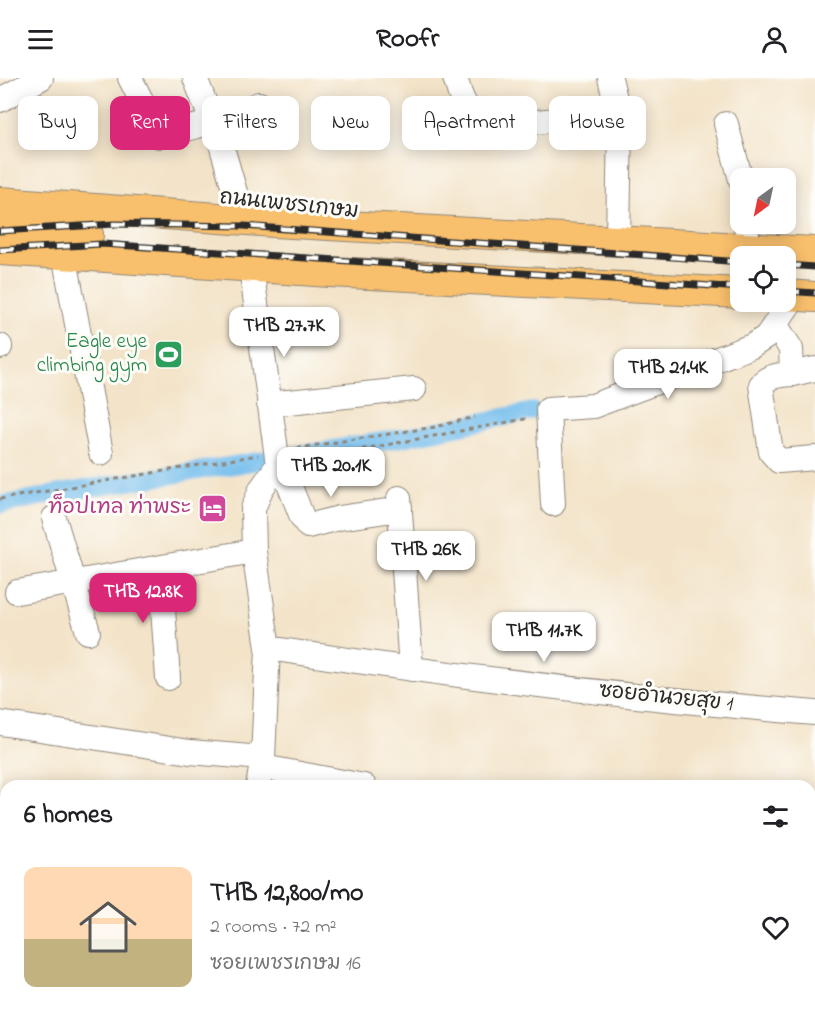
<!DOCTYPE html>
<html lang="en">
<head>
<meta charset="utf-8">
<style>
  body { margin:0; font-family:"Indie Flower","Playpen Sans Thai",sans-serif; background:#f2f2f2; color:#202124; height:100vh; display:flex; flex-direction:column; font-size:22px; white-space:nowrap }
  * { box-sizing:border-box; margin:0 }
  p { font-size:20px; color:#757577 }
  .icon { flex:none; width:33px; height:33px; fill:none; stroke:currentColor; stroke-width:2; stroke-linecap:round; stroke-linejoin:round }
  .map { position:relative; flex:1; overflow:hidden }
  .details { position:absolute; left:0px; top:702px; width:816px; height:236px; display:flex; flex-direction:column; background:#fff; border-radius:18px 18px 0 0; box-shadow:0 3px 15px #0003 }
  .details>* { flex:none }
  .banner { position:absolute; left:18px; top:18px; width:780px; height:54px; display:flex; gap:12px }
  .needle { width:39px; rotate:213deg }
  .tools { position:absolute; left:730px; top:90px; display:grid; gap:12px }
  .tools a { display:grid; place-items:center; width:66px; height:66px; border-radius:12px; background:#fff; box-shadow:0 3px 15px #0003; font-size:30px }
  .price { position:absolute; translate:-50% -51px; padding:0 14px; border-radius:12px; background:#fff; color:#222; font-size:20px; line-height:39px; filter:drop-shadow(0 2px 3px #0008) }
  .price::after { content:''; position:absolute; left:50%; top:36px; width:18px; height:14px; margin-left:-9px; background:inherit; clip-path:polygon(0 0,100% 0,50% 100%) }
  .price.active { background:#db2777; color:#fff }
  ul { padding:0; list-style:none }
  li { display:flex; align-items:center; gap:18px; height:150px; padding:0 24px }
  li span { display:grid; place-items:center; flex:none; width:168px; height:120px; border-radius:12px; color:#555 }
  li>.icon { margin-inline-start:auto }
  span .icon { width:72px; height:72px; fill:#fffc; stroke-width:1 }
  li b { font-size:26px }
  h2 { display:flex; justify-content:space-between; align-items:center; height:72px; padding:0 24px; font-size:26px }
  .pill { padding:0 21px; border-radius:12px; background:#fff; box-shadow:0 3px 15px #0003; font-size:21px; line-height:54px }
  .pill.active { background:#db2777; color:#fff }
  header { display:flex; justify-content:space-between; align-items:center; height:78px; padding:0 24px; background:#fff; font-size:27px; font-weight:800 }
  .map>svg:first-child { display:block }
</style>
</head>
<body>
<header><svg class="icon" aria-label="menu" viewBox="0 0 24 24"><path d="M4 6h16M4 12h16M4 18h16"/></svg>Roofr<svg class="icon" aria-label="person" viewBox="0 0 24 24"><circle cx="12" cy="8" r="4"/><path d="M4 21q1-7 8-7t8 7"/></svg></header>
<div class="map">
<svg width="815" height="937" viewBox="0 0 815 937">
  <rect width="100%" height="100%" fill="#fdfcf7"/>
  <filter id="ink" filterUnits="userSpaceOnUse"><feTurbulence type="fractalNoise" baseFrequency=".0167" numOctaves="2"/><feDisplacementMap in="SourceGraphic" scale="12" xChannelSelector="R" yChannelSelector="G"/><feConvolveMatrix kernelMatrix="1 2 1 2 8 2 1 2 1" color-interpolation-filters="sRGB"/></filter>
  <filter id="wash" filterUnits="userSpaceOnUse"><feTurbulence type="fractalNoise" baseFrequency=".008" numOctaves="4" result="noise"/><feDisplacementMap in="SourceGraphic" scale="24" xChannelSelector="R" yChannelSelector="G"/><feGaussianBlur stdDeviation="1.35" result="paint"/><feColorMatrix in="noise" values="0 0 0 0 0 0 0 0 0 0 0 0 0 0 0 0 0 1.4 0 .05"/><feComposite in="paint" operator="in"/></filter>
  <g filter="url(#wash)">
    <rect width="100%" height="100%" fill="#f3e3c8"/>
    <g fill="none" stroke-linecap="round" stroke-linejoin="round">
      <path stroke="#75beed" stroke-width="18" d="M0 427 55 416 407 359 533 333"/>
    </g>
  </g>
  <g filter="url(#ink)">
    <g fill="none" stroke-linecap="round" stroke-linejoin="round">
      <defs>
        <g id="minor">
          <path d="M130 0 159 58 213 44 259 26"/>
          <path d="M195 0 221 66 237 121"/>
          <path d="M455 0C459 11 461 26 471 33 498 56 585 38 618 33"/>
          <path d="M610 0 620 41 618 163"/>
          <path d="M0 22 41 0"/>
          <path d="M726 46 741 102"/>
          <path d="M746 146 748 170"/>
          <path d="M64 176 101 375"/>
          <path d="M251 189 278 387 261 411 253 431 254 473 268 570 263 680 258 708"/>
          <path d="M775 246 791 271 792 296C782 297 767 297 761 307L771 374 779 383 815 380"/>
          <path d="M0 268V269"/>
          <path d="M792 296 815 291"/>
          <path d="M269 326 414 311"/>
          <path d="M278 387 289 406 302 439 308 448 339 440 400 431"/>
          <path d="M399 420 411 591"/>
          <path d="M553 426 548 331 593 328 752 268 766 259 795 218"/>
          <path d="M54 440 88 554"/>
          <path d="M160 490 168 600"/>
          <path d="M17 514 254 473"/>
          <path d="M268 570C450 598 632 620 815 635"/>
          <path d="M0 645 190 674 263 680"/>
          <path d="M263 689 364 708"/>
          <path d="M0 757 6 758"/>
          <path d="M810 790 815 791"/>
          <path d="M0 875 6 877"/>
          <path d="M201 937 203 932"/>
          <path d="M429 937 430 932"/>
        </g>
        <g id="major">
          <path d="M0 124 274 144 815 174"/>
          <path d="M0 150 88 157"/>
          <path d="M0 172 330 194 741 215"/>
          <path d="M786 217 815 219"/>
        </g>
      </defs>
      <use href="#minor" stroke="#8f877a" stroke-width="26"/>
      <use href="#major" stroke="#8f877a" stroke-width="32"/>
      <g stroke="#8f877a" stroke-width="3" stroke-dasharray="4.5 4.5" stroke-linecap="butt">
        <path d="M297 370 435 349 475 339"/>
        <path d="M300 383 530 340"/>
        <path d="M0 421 258 377"/>
      </g>
      <use href="#minor" stroke="#fff" stroke-width="24"/>
      <use href="#major" stroke="#f8bf6c" stroke-width="30"/>
      <defs>
        <g id="rail">
          <path d="M0 153 114 146 244 148 741 184"/>
          <path d="M0 172 102 166 741 210"/>
          <path d="M786 187 815 189"/>
          <path d="M786 213 815 215"/>
        </g>
      </defs>
      <use href="#rail" stroke="#2b2b2b" stroke-width="7"/>
      <use href="#rail" stroke="#fdfcf7" stroke-width="4.5" stroke-dasharray="14" stroke-linecap="butt"/>
    </g>
  </g>
  <defs>
    <symbol id="stadium-square" viewBox="-11 -11 22 22"><rect x="-9" y="-9" width="18" height="18" rx="4" fill="#2e9e5b" stroke="#fdfcf7"/><path d="M0-5a6.5 5 0 1 0 0 10a6.5 5 0 1 0 0-10ZM-3.5-1.8h7v3.6h-7Z" fill="#fff"/></symbol>
    <symbol id="hotel-square" viewBox="-11 -11 22 22"><rect x="-9" y="-9" width="18" height="18" rx="4" fill="#d1479c" stroke="#fdfcf7"/><path d="M-6-4.5h1.5V1H6V5H4.5V3h-9V5H-6ZM-4 0a1.8 1.8 0 1 1 3.6 0ZM.5 0V-2.5h3Q6-2.5 6 0Z" fill="#fff"/></symbol>
  </defs>
  <g fill-rule="evenodd">
    <use href="#stadium-square" x="152" y="260" width="33" height="33"/>
    <use href="#hotel-square" x="196" y="414" width="33" height="33"/>
  </g>
  <g text-anchor="middle" dominant-baseline="central" stroke-width="6" stroke-linejoin="round" paint-order="stroke">
    <g font-size="21" fill="#2b2b2b" stroke="#fdfcf7">
      <text transform="translate(289 127) rotate(6)">ถนนเพชรเกษม</text>
      <text transform="translate(666 620) rotate(6)">ซอยอำนวยสุข 1</text>
    </g>
    <g font-size="21" fill="#27864d" stroke="#fdfcf7" text-anchor="end">
      <text x="147" y="264">Eagle eye<tspan x="147" dy="24">climbing gym</tspan></text>
    </g>
    <g font-size="21" fill="#b23c85" stroke="#fdfcf7" text-anchor="end">
      <text x="191" y="430">ท็อปเทล ท่าพระ</text>
    </g>
  </g>
</svg>
<div class="tools">
<a><svg class="needle" viewBox="-14 -14 28 28"><path d="M0-13l5 13h-10z" fill="#e53935"/><path d="M0 13l5-13h-10z" fill="#757577"/></svg></a>
<a><svg class="icon" aria-label="locate" viewBox="0 0 24 24"><circle cx="12" cy="12" r="6"/><path d="M12 2v4M12 18v4M2 12h4M18 12h4"/></svg></a>
</div>
<b class="price" style="left:284px;top:280px">THB 27.7K</b>
<b class="price" style="left:668px;top:322px">THB 21.4K</b>
<b class="price" style="left:331px;top:420px">THB 20.1K</b>
<b class="price" style="left:426px;top:504px">THB 26K</b>
<b class="price active" style="left:143px;top:546px">THB 12.8K</b>
<b class="price" style="left:544px;top:585px">THB 11.7K</b>
<div class="banner">
<a class="pill">Buy</a>
<a class="pill active">Rent</a>
<a class="pill">Filters</a>
<a class="pill">New</a>
<a class="pill">Apartment</a>
<a class="pill">House</a>
</div>
<section class="details">
<h2>6 homes<svg class="icon" aria-label="filters" viewBox="0 0 24 24"><path d="M4 7h16M4 17h16"/><circle cx="9" cy="7" r="2"/><circle cx="15" cy="17" r="2"/></svg></h2>
<ul>
<li><span style="background:linear-gradient(#ffd9b3 60%,#c2b280 0)"><svg class="icon" aria-label="home" viewBox="0 0 24 24"><path d="M3 11l9-7 9 7M6 9v11h12V9"/></svg></span><div><b>THB 12,800/mo</b><p>2 rooms · 72 m²</p><p>ซอยเพชรเกษม 16</p></div><svg class="icon" aria-label="heart" viewBox="0 0 24 24"><path d="M12 20l-8-8c-3-5 5-10 8-4 3-6 11-1 8 4z"/></svg></li>
</ul>
</section>
</div>
</body>
</html>
